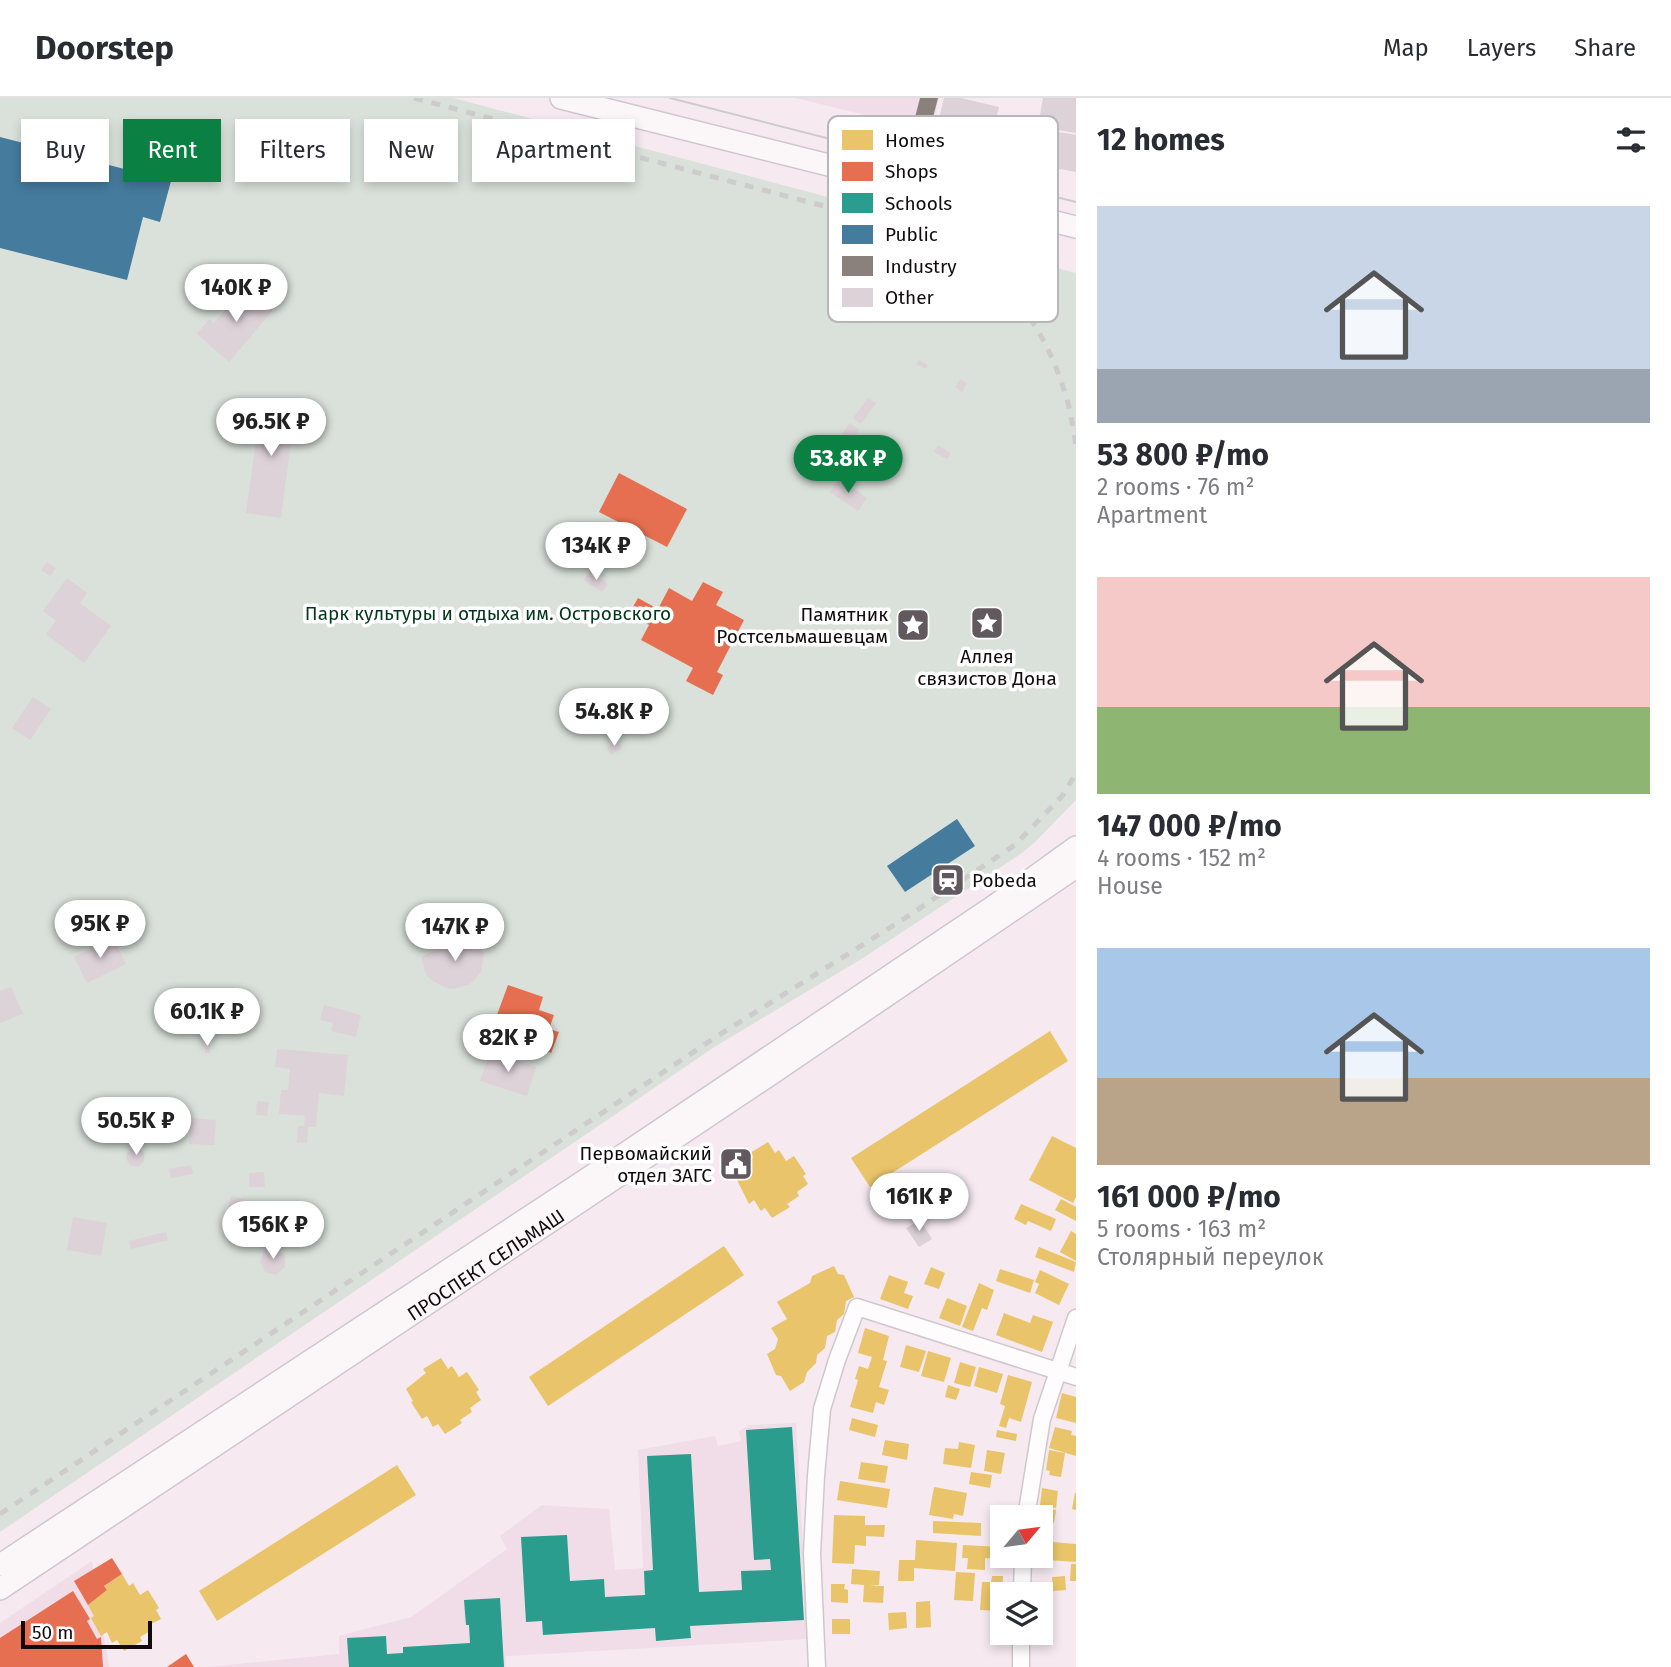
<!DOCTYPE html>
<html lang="en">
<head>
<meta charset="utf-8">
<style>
  body { margin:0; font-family:"Fira Sans",sans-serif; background:#f2f2f3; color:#2b2b33; height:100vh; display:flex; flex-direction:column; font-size:26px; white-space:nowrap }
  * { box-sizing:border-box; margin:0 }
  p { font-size:23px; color:#7c7c81 }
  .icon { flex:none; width:38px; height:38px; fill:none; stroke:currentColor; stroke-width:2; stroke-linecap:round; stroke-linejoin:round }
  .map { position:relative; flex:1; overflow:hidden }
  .details { display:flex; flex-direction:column; background:#fff; width:595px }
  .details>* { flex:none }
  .guide { position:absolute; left:21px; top:21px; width:665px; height:63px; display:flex; gap:14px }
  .needle { width:46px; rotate:61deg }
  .buttons { position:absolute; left:990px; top:1407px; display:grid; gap:14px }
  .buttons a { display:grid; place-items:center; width:63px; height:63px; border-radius:0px; background:#fff; box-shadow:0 4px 10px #0003; font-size:35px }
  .scale { position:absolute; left:21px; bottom:18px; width:131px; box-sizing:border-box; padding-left:7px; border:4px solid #110b0e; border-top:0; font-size:19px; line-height:24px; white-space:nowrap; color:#110b0e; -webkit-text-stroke:5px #fff; paint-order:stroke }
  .price { position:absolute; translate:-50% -60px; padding:0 16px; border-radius:24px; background:#fff; color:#222; font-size:23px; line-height:46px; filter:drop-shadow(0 2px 4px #0008) }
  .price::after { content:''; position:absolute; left:50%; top:42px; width:21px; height:16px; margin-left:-10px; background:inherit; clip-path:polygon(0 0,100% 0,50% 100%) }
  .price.selected { background:#0b8043; color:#fff }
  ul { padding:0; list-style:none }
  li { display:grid; align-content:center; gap:14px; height:371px; padding:0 21px }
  li span { display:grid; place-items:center; height:217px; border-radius:0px; color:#555 }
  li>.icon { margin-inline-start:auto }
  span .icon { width:126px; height:126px; fill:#fffc; stroke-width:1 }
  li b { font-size:30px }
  h2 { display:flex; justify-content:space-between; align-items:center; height:84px; padding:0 21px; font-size:30px }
  .tag { padding:0 24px; border-radius:0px; background:#fff; box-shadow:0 4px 10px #0003; font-size:24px; line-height:63px }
  .tag.selected { background:#0b8043; color:#fff }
  header { display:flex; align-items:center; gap:42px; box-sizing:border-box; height:98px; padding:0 35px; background:#fff; border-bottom:2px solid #e1e1e2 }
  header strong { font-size:33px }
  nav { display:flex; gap:38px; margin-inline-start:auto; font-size:24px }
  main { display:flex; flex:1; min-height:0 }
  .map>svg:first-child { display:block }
</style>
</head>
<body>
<header>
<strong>Doorstep</strong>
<nav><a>Map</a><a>Layers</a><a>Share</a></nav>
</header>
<main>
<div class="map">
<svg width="1076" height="1569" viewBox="0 0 1076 1569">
  <rect width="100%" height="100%" fill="#f6eaf0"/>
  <g fill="#f0dde7">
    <path d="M795 0H939L931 33Z"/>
    <path d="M796 1325 808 1541 506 1558V1569H208L339 1556V1538L411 1519 507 1451 500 1438 542 1407 609 1411 615 1472 643 1470 638 1352 715 1338 718 1348 741 1343 739 1333 749 1327Z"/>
    <path d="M92 1463 109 1569H0V1525Z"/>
  </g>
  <path fill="#d9e1da" d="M0 0H453L934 127 970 147 1076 175V702L1035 744 1022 755 863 860 716 948 0 1434Z"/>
  <g fill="#e9c46a">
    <path d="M1050 933 1068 963 870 1089 851 1060Z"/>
    <path d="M1052 1038 1076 1050V1099L1073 1105 1029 1082Z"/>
    <path d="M768 1044 775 1055 779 1052 786 1063 794 1058 806 1076 803 1078 808 1086 797 1094 799 1098 787 1106 790 1109 772 1120 765 1110 761 1113 754 1102 749 1106 734 1076 753 1059 750 1055Z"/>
    <path d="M1061 1101 1076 1109V1123L1055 1112Z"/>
    <path d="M1021 1106 1056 1121 1051 1133 1028 1123 1026 1127 1014 1121Z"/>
    <path d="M1071 1133 1076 1136V1163L1060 1154Z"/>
    <path d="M724 1148 744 1177 548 1308 529 1279Z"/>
    <path d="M1039 1149 1076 1164 1074 1174 1035 1159Z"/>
    <path d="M834 1168 838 1176 844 1177 854 1199 846 1203 844 1216 837 1222 835 1234 827 1238 825 1250 817 1257 816 1265 807 1274 804 1284 790 1293 781 1278 776 1277 767 1256 775 1251 778 1241 771 1230 787 1221 777 1204 810 1185 812 1178Z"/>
    <path d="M931 1169 945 1175 939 1191 924 1186Z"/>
    <path d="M1000 1171 1034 1182 1030 1195 996 1183Z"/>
    <path d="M1040 1172 1069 1186 1059 1207 1035 1195 1039 1186 1035 1184Z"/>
    <path d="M889 1177 908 1184 904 1195 913 1198 908 1211 880 1201Z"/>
    <path d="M979 1185 994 1192 987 1212 982 1210 973 1233 962 1229Z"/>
    <path d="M947 1200 967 1208 960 1228 939 1220Z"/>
    <path d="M1004 1215 1030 1225 1033 1217 1053 1224 1042 1254 996 1237Z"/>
    <path d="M865 1230 889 1238 883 1262 887 1263 879 1289 889 1292 884 1307 876 1304 873 1315 850 1309 858 1282 855 1281 859 1268 868 1271 872 1259 858 1255Z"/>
    <path d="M906 1247 926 1253 919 1274 900 1269Z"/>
    <path d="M928 1253 951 1260 944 1284 921 1278Z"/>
    <path d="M441 1260 448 1271 452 1268 459 1279 467 1274 479 1292 476 1294 481 1302 470 1310 472 1314 460 1322 462 1325 445 1336 438 1326 433 1329 427 1318 422 1321 411 1304 413 1303 406 1291 426 1275 423 1271Z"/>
    <path d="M960 1264 976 1269 970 1289 954 1285Z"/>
    <path d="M979 1269 1003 1276 997 1295 974 1288Z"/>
    <path d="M1008 1277 1032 1284 1021 1324 1009 1320 1006 1330 999 1328 1005 1308 1000 1306Z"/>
    <path d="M948 1287 960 1291 956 1302 945 1299Z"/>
    <path d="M1062 1295 1076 1299V1325L1056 1320Z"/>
    <path d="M852 1320 878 1327 875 1339 849 1332Z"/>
    <path d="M1055 1329 1072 1333 1071 1337 1076 1338V1358L1049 1350Z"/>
    <path d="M997 1332 1017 1336 1016 1343 996 1339Z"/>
    <path d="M885 1342 909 1346 907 1362 882 1357Z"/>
    <path d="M959 1344 975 1347 971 1370 943 1366 945 1350 958 1351Z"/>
    <path d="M987 1352 1005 1355 1001 1376 984 1373Z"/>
    <path d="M1049 1352 1065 1355 1061 1379 1049 1377 1050 1373 1046 1372Z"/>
    <path d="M861 1364 888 1368 885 1385 858 1381Z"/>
    <path d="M397 1367 416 1397 217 1523 199 1493Z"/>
    <path d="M971 1374 992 1377 990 1390 969 1386Z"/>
    <path d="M840 1383 890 1391 887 1410 837 1402Z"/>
    <path d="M934 1389 967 1395 963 1418 954 1416 953 1421 929 1417Z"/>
    <path d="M1042 1390 1058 1393 1056 1410 1040 1408Z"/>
    <path d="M1075 1395H1076V1412L1072 1411Z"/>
    <path d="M1038 1409 1056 1412 1054 1425 1041 1423V1419H1037Z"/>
    <path d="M834 1417 865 1418V1427H885L884 1439 866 1438V1448L855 1447 854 1466 832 1465Z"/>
    <path d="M933 1423 981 1425V1438L933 1435Z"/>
    <path d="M916 1442 957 1445 955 1473 914 1470V1483H898L899 1462H915Z"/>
    <path d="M1041 1443 1076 1446V1464L1034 1461V1458H1041Z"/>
    <path d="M963 1447 1001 1449 1000 1461 985 1460V1472L967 1471 968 1460H962Z"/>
    <path d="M1071 1466H1076V1483H1070Z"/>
    <path d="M852 1471 880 1473 879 1487 869 1488H884L883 1505 863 1504 864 1487 851 1486Z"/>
    <path d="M956 1474 975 1475 973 1503 954 1502Z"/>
    <path d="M122 1476 129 1488 133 1485 140 1497 148 1492 159 1510 156 1512 161 1521 149 1527 152 1532 140 1539 142 1543 124 1553 117 1542 112 1545 107 1534 101 1538 91 1520 94 1518 88 1507 107 1492 104 1488Z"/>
    <path d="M992 1478H1003L1001 1513 980 1512 982 1484H991Z"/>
    <path d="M1065 1478 1066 1492 1053 1493 1052 1479Z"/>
    <path d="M831 1486H845L844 1491 848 1492V1505L831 1504Z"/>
    <path d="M1051 1491 1053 1520 1041 1521V1496H1032L1031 1492Z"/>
    <path d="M930 1503 931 1529 916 1530V1504Z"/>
    <path d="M906 1514 907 1530 889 1532 888 1515Z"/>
    <rect x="832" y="1521" width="18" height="15"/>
  </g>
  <g fill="#e76f51">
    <path d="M619 375 687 411 667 449 599 414Z"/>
    <path d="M703 484 723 494 716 507 744 522 717 574 723 577 713 597 686 583 693 570 641 542 649 527 629 516 638 500 658 511 669 490 692 503Z"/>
    <path d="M508 887 543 899 539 912 554 917 549 931 559 934 551 955 491 933Z"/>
    <path d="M112 1460 122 1476 104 1488 107 1492 88 1507 74 1483Z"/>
    <path d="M73 1493 90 1521 87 1523 97 1541 101 1539 103 1569H0V1540Z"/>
    <path d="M186 1556 194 1569H167Z"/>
  </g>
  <g fill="#2a9d8f">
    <path d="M792 1329 804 1522 690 1528 691 1540 656 1543 655 1530 543 1537 542 1523 526 1524 521 1439 567 1437 570 1483 604 1481 605 1499 645 1497 644 1473 653 1472 647 1358 691 1356 699 1494 742 1492 741 1473 771 1472 770 1461 754 1462 746 1332Z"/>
    <path d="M500 1500 504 1569H349L347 1540 386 1538 387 1556 403 1555V1549L470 1545 469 1527H466L464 1502Z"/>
  </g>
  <g fill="#457b9d">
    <path d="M0 39 171 83 160 124 143 119 127 182 0 150Z"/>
    <path d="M957 721 975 748 905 794 887 768Z"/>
  </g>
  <path fill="#8a817c" d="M920 0H938L930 31 913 27Z"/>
  <g fill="#ddd2d8">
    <path d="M944 0H961L999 9 990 45 936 33Z"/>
    <path d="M1043 0H1076V35L1038 29Z"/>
    <path d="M1023 28 1076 37V74L1031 66 1032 61 1018 58Z"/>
    <path d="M245 189 273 212 229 264 197 236 209 221 214 225Z"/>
    <path d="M919 262 928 267 926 271 916 266Z"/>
    <path d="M960 281 967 285 962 294 955 289Z"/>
    <path d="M262 300 296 305 281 420 246 415Z"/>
    <path d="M868 300 876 305 861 326 853 320Z"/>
    <path d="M850 325 859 332 851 342 842 336Z"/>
    <path d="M938 347 951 355 947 361 934 354Z"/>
    <path d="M839 381 867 400 858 413 830 394Z"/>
    <path d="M47 464 56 470 50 478 41 472Z"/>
    <path d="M590 474 608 486 602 494 584 482Z"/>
    <path d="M67 480 87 495 80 505 111 528 84 565 46 536 56 523 43 513Z"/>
    <path d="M33 599 51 611 30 642 12 630Z"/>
    <path d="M618 643 622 650 611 657 607 650Z"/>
    <path d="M471 835 481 848 484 856 481 873 476 880 470 886 454 891 446 890 431 882 426 876 421 859Z"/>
    <path d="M113 840 126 866 87 885 74 859Z"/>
    <path d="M11 889 23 916 0 925V893Z"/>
    <path d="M324 907 361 917 356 939 331 933 333 925 320 922Z"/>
    <rect x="205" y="944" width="5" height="11"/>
    <path d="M277 951 348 957 344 998 319 995 316 1029H308L307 1045 297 1044 298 1028H304L305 1018 279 1016 281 992H288L290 971 275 969Z"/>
    <path d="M490 954 536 969 527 998 480 983Z"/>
    <path d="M257 1003 269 1004 267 1018 256 1017Z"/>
    <path d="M191 1020 216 1022 214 1047 189 1046Z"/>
    <path d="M137 1050 144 1054V1063L139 1069 130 1067 126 1060 129 1052Z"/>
    <path d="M191 1067 193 1076 171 1080 169 1071Z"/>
    <path d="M264 1074 265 1089H249V1075Z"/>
    <path d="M231 1098 245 1101 242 1118 227 1115Z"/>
    <path d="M73 1119 107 1125 101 1158 67 1152Z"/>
    <path d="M232 1121 250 1123 248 1141 230 1139Z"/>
    <path d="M920 1122 932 1141 919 1149 906 1130Z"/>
    <path d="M166 1134 168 1142 131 1151 129 1143Z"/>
    <path d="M276 1150 285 1158V1169L276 1177 265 1174 260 1164 264 1153Z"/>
  </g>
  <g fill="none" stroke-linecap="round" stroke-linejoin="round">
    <defs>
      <g id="minor">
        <path d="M1026 1419 1042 1321 1076 1220"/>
        <path d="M1022 1496 1023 1458"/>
        <path d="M817 1569 812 1455 816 1378 822 1311 837 1262 857 1209 1076 1279"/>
        <path d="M1021 1569V1535"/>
      </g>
      <g id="secondary">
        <path d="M561 0 1076 129"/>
        <path d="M0 1467 596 1075 994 808 1076 749"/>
        <path id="s1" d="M0 1491 768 978 1076 769"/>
      </g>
    </defs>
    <use href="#minor" stroke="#d0c7cc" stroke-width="19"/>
    <use href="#secondary" stroke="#d0c7cc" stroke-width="24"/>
    <use href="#minor" stroke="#fefcfd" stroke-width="16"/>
    <use href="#secondary" stroke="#fbf6f8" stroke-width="21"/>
    <path stroke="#cdcbcc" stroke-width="2" d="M670 0 1076 104"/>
    <g stroke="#cdcbcc" stroke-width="5" stroke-dasharray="9 9" stroke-linecap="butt">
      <path d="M414 0 934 137C1001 172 1043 223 1065 295 1071 312 1073 331 1076 349"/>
      <path d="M0 1416 719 937 899 824 1015 747 1063 697 1076 675"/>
    </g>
  </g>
  <defs>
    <symbol id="sight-square" viewBox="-11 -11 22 22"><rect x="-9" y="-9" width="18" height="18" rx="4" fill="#61595d" stroke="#fff"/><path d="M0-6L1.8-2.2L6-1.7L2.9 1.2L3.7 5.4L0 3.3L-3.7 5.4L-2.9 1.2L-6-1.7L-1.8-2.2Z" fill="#fff"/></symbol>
    <symbol id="station-square" viewBox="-11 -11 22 22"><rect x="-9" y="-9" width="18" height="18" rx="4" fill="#61595d" stroke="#fff"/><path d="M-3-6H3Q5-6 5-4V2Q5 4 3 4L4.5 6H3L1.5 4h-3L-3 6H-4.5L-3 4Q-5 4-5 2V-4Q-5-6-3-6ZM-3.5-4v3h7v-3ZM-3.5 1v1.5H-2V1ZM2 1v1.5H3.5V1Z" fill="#fff"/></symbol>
    <symbol id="civic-square" viewBox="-11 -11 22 22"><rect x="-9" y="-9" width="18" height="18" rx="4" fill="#61595d" stroke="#fff"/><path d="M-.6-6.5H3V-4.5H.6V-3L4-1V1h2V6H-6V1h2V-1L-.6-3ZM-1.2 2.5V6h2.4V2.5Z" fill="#fff"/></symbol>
  </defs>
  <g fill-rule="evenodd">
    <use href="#sight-square" x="968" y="506" width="38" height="38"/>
    <use href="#sight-square" x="894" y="508" width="38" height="38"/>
    <use href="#station-square" x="929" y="763" width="38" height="38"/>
    <use href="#civic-square" x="717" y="1047" width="38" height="38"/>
  </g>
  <g text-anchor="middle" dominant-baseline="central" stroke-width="7" stroke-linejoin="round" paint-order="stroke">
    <g font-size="19" fill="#04381d" stroke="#fff">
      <text x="488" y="515">Парк культуры и отдыха им. Островского</text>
    </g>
    <g font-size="19" fill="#110b0e" stroke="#fff" text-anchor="end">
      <text x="888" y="516">Памятник<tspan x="888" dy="22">Ростсельмашевцам</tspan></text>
      <text x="987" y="558" text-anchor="middle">Аллея<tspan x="987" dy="22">связистов Дона</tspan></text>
      <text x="972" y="782" text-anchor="start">Pobeda</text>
      <text x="712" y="1055">Первомайский<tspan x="712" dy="22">отдел ЗАГС</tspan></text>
    </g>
    <g font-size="19" fill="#110b0e" stroke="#fff">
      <text stroke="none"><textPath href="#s1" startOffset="584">ПРОСПЕКТ СЕЛЬМАШ</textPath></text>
    </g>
  </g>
  <rect x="828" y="18" width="230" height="206" rx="10" fill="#fff" stroke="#b8b6b7" stroke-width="2"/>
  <rect x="842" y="32" width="31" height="20" fill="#e9c46a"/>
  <rect x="842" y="64" width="31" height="19" fill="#e76f51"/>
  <rect x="842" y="95" width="31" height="20" fill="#2a9d8f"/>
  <rect x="842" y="127" width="31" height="19" fill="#457b9d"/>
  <rect x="842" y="158" width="31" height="20" fill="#8a817c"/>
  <rect x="842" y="190" width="31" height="19" fill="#ddd2d8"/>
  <g font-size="19" fill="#110b0e">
    <text x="885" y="49">Homes</text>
    <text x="885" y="80">Shops</text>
    <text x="885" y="112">Schools</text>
    <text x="885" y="143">Public</text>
    <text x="885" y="175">Industry</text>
    <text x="885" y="206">Other</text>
  </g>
</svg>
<div class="buttons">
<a><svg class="needle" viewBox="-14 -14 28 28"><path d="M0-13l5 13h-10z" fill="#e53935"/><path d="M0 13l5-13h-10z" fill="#7c7c81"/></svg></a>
<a><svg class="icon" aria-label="layers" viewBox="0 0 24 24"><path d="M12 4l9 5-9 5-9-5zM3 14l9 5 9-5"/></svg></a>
</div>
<div class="scale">50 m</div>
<b class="price" style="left:236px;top:226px">140K ₽</b>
<b class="price" style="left:271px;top:360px">96.5K ₽</b>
<b class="price selected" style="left:848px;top:397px">53.8K ₽</b>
<b class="price" style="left:596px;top:484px">134K ₽</b>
<b class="price" style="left:614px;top:650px">54.8K ₽</b>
<b class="price" style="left:100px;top:862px">95K ₽</b>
<b class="price" style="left:455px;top:865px">147K ₽</b>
<b class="price" style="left:207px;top:950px">60.1K ₽</b>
<b class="price" style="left:508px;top:976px">82K ₽</b>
<b class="price" style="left:136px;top:1059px">50.5K ₽</b>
<b class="price" style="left:919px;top:1135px">161K ₽</b>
<b class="price" style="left:273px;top:1163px">156K ₽</b>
<div class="guide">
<a class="tag">Buy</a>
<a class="tag selected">Rent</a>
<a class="tag">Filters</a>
<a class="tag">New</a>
<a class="tag">Apartment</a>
</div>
</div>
<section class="details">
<h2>12 homes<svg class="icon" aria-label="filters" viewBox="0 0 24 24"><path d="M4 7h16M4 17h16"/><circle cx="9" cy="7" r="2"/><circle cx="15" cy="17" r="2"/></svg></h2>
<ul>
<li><span style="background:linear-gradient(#c9d6e8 75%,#9aa5b1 0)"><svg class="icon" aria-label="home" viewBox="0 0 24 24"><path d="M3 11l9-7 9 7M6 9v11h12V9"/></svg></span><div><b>53 800 ₽/mo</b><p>2 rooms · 76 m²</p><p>Apartment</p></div></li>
<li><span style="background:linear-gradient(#f6c9c9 60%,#8fb573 0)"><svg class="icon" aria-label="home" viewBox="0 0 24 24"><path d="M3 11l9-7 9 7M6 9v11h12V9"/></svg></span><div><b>147 000 ₽/mo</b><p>4 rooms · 152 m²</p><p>House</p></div></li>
<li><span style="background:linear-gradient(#a9c7e8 60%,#b9a48a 0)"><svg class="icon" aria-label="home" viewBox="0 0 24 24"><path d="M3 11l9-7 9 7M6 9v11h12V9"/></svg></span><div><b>161 000 ₽/mo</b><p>5 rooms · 163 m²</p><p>Столярный переулок</p></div></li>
</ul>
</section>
</main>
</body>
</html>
